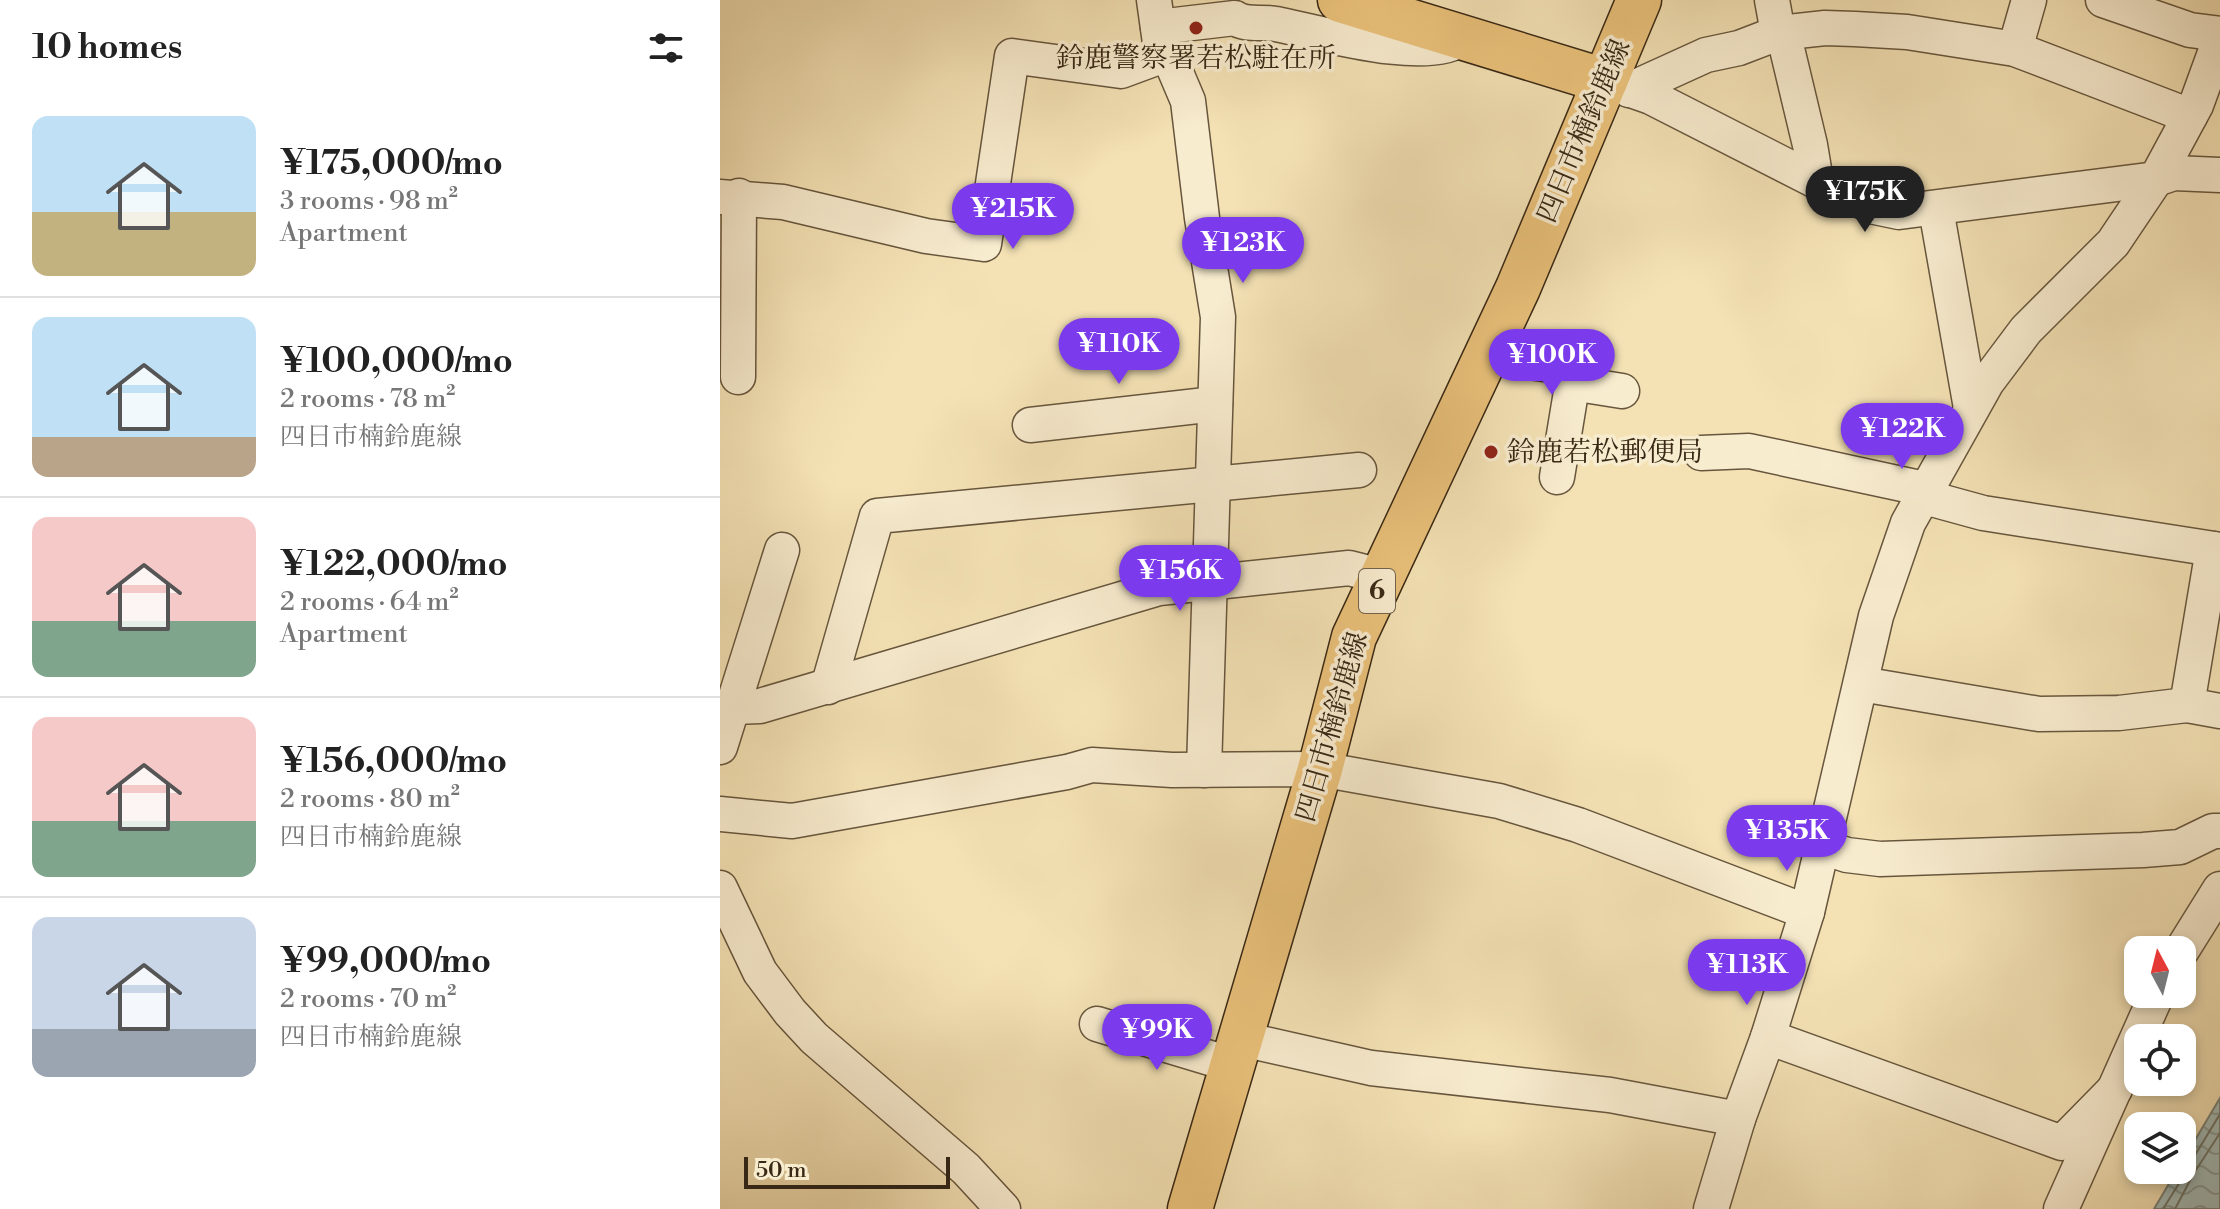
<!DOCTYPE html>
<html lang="en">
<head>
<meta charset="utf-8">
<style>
  body { margin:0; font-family:"Libre Bodoni","Noto Serif JP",serif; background:#f2f2f2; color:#222; height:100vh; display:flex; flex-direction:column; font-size:30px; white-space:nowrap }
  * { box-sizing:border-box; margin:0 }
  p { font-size:26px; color:#767676 }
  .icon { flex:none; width:44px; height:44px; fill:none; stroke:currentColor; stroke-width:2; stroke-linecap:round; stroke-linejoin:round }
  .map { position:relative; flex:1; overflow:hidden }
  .details { display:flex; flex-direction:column; background:#fff; width:720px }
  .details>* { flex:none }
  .needle { width:52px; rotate:353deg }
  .buttons { position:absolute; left:1404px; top:936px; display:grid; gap:16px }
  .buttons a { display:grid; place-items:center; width:72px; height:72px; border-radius:16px; background:#fff; box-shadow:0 4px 12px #0003; font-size:40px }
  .scale { position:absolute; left:24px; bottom:20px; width:206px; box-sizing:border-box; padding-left:8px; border:4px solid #382815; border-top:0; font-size:22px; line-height:28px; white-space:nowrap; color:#382815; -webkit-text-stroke:6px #f8eccf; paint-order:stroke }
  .price { position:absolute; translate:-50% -68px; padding:0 18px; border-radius:28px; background:#7c3aed; color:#fff; font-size:26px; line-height:52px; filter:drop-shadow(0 2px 4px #0008) }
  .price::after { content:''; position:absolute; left:50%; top:48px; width:24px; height:18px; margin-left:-12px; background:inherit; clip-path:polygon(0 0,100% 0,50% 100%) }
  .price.current { background:#222; color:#fff }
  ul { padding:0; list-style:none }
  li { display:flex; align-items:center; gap:24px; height:200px; padding:0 32px }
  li+li { border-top:2px solid #e0e0e0 }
  li span { display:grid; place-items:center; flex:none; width:224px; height:160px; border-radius:16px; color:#555 }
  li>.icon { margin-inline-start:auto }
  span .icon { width:96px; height:96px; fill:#fffc; stroke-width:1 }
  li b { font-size:34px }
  h2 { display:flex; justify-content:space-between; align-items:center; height:96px; padding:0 32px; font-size:34px }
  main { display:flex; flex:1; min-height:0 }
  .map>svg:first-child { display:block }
</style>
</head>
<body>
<main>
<section class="details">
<h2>10 homes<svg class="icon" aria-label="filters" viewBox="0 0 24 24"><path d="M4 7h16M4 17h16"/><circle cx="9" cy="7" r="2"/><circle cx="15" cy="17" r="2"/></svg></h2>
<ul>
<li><span style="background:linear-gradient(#bfe0f5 60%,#c2b280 0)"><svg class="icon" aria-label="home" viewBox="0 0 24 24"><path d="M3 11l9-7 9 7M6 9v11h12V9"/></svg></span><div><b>¥175,000/mo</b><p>3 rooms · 98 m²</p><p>Apartment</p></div></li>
<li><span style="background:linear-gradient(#bfe0f5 75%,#b9a48a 0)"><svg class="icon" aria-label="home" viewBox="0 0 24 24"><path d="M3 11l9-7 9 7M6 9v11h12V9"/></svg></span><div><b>¥100,000/mo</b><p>2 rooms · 78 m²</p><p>四日市楠鈴鹿線</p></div></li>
<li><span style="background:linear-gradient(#f6c9c9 65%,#7fa58c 0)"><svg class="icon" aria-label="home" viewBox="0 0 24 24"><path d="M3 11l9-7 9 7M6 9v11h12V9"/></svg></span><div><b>¥122,000/mo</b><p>2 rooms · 64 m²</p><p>Apartment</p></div></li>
<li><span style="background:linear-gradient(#f6c9c9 65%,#7fa58c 0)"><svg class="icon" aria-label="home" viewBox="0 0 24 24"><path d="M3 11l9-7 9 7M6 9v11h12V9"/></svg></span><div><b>¥156,000/mo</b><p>2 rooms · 80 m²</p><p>四日市楠鈴鹿線</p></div></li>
<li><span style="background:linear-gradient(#c9d6e8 70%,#9aa5b1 0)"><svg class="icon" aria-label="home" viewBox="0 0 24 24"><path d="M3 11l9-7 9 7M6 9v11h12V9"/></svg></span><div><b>¥99,000/mo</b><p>2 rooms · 70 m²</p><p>四日市楠鈴鹿線</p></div></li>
</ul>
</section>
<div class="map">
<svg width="1500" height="1209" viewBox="0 0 1500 1209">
  <defs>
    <pattern id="water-waves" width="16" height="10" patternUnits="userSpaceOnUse" patternTransform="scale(2)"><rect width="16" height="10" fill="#a1bbb9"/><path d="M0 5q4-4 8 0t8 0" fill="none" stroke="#849895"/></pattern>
  </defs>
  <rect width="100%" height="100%" fill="#f4e2b5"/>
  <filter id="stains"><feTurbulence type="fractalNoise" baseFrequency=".0025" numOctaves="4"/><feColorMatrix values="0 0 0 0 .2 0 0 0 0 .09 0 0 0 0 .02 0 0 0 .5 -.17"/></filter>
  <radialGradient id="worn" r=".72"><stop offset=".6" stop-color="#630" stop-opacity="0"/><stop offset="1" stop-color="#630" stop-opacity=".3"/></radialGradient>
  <path fill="url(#water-waves)" stroke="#778077" stroke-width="2" d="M1500 1098V1209H1434L1457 1170H1462V1162Z"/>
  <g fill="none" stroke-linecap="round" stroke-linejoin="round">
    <g stroke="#6c7267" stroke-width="2">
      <path d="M1443 1209 1463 1177 1464 1166 1472 1160 1500 1114"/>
      <path d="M1455 1209 1474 1173 1500 1133"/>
    </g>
    <defs>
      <g id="minor">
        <path d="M434 0 440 43 451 61 468 101 482 218 498 317 484 770"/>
        <path d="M1052 0 1058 33"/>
        <path d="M1383 0 1470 30 1500 34"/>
        <path d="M438 27 515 18C526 26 543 21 556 24 597 32 709 65 742 38"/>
        <path d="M1063 32 1090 145 1096 181"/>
        <path d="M1295 49 1309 0"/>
        <path d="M885 81 931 97 1096 181 1155 207 1179 212 1436 179 1454 173 1500 175"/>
        <path d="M909 90 986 55 1019 48 1058 33 1105 28 1135 29 1187 32 1295 49 1470 116"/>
        <path d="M0 197 63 202 206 236 264 244 292 56 401 71 447 54"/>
        <path d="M1216 209 1251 408"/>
        <path d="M766 356 860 369 858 384 902 391"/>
        <path d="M18 377 19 196"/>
        <path d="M310 425 495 404"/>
        <path d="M981 453 1029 451 1205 489"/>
        <path d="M837 477 851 392 858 384"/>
        <path d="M1201 496 1263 513 1500 550"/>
        <path d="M1141 684 1319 714 1399 713 1467 705 1500 711"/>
        <path d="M108 687 157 516 639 470"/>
        <path d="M1467 705 1493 549"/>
        <path d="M13 707 40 706 439 588 629 568 664 577"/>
        <path d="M0 747 62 550"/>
        <path d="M0 814 72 821 347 772 372 765 452 770 600 769 779 801 858 825 1087 912"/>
        <path d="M1103 847 1127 855 1160 859 1423 850 1460 847 1493 831H1500"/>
        <path d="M0 888 40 972 70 1012 94 1038 246 1169 283 1209"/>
        <path d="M1462 950 1500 889"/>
        <path d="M377 1024 513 1065"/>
        <path d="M1048 1037 1342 1143 1395 1089"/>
        <path d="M522 1039 651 1068 890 1095 1018 1119"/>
        <path d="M991 1209 1018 1119 1048 1037 1087 912 1156 616 1188 523 1267 382 1306 330 1393 243 1436 179 1476 105 1500 39"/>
        <path d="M1341 1209 1437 994"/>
      </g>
      <g id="major">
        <path d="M620 0 885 81"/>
        <path d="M470 1209 600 769 634 637 798 288 919 0"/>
      </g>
    </defs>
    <use href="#minor" stroke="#67563d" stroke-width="37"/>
    <use href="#major" stroke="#382815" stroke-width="47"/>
    <use href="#minor" stroke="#f8eccf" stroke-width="34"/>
    <use href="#major" stroke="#eac17a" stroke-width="44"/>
  </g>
  <g fill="#8f2418" stroke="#f8eccf" stroke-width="3">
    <circle cx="476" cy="28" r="8"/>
    <circle cx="771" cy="452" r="8"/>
  </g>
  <g text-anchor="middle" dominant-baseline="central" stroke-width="7" stroke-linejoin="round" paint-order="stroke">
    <rect fill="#f8eccf" stroke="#72634d" stroke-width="2" x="639" y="569" width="36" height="44" rx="6"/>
    <g font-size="26" font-weight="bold" fill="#382815">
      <text x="657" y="591">6</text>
    </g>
    <g font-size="28" fill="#382815" stroke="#f8eccf">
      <text x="476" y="58">鈴鹿警察署若松駐在所</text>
      <text x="787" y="452" text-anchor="start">鈴鹿若松郵便局</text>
    </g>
    <g font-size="28" fill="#382815" stroke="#f8eccf">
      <text transform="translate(864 131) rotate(-67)">四日市楠鈴鹿線</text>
      <text transform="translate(612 727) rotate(-74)">四日市楠鈴鹿線</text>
    </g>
  </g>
  <rect width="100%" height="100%" filter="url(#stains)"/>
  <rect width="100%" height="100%" fill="url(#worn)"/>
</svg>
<div class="buttons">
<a><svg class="needle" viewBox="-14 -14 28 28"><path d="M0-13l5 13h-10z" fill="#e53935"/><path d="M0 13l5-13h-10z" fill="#767676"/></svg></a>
<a><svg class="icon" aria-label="locate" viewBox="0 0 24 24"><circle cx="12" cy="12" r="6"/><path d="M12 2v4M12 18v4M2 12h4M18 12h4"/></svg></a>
<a><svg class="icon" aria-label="layers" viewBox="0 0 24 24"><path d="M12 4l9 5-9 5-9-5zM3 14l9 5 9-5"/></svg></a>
</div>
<div class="scale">50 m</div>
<b class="price current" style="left:1145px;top:234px">¥175K</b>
<b class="price" style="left:293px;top:251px">¥215K</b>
<b class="price" style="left:523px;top:285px">¥123K</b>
<b class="price" style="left:399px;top:386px">¥110K</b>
<b class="price" style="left:832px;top:397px">¥100K</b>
<b class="price" style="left:1182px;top:471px">¥122K</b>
<b class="price" style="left:460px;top:613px">¥156K</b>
<b class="price" style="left:1067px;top:873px">¥135K</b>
<b class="price" style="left:1027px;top:1007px">¥113K</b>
<b class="price" style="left:437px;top:1072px">¥99K</b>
</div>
</main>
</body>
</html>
